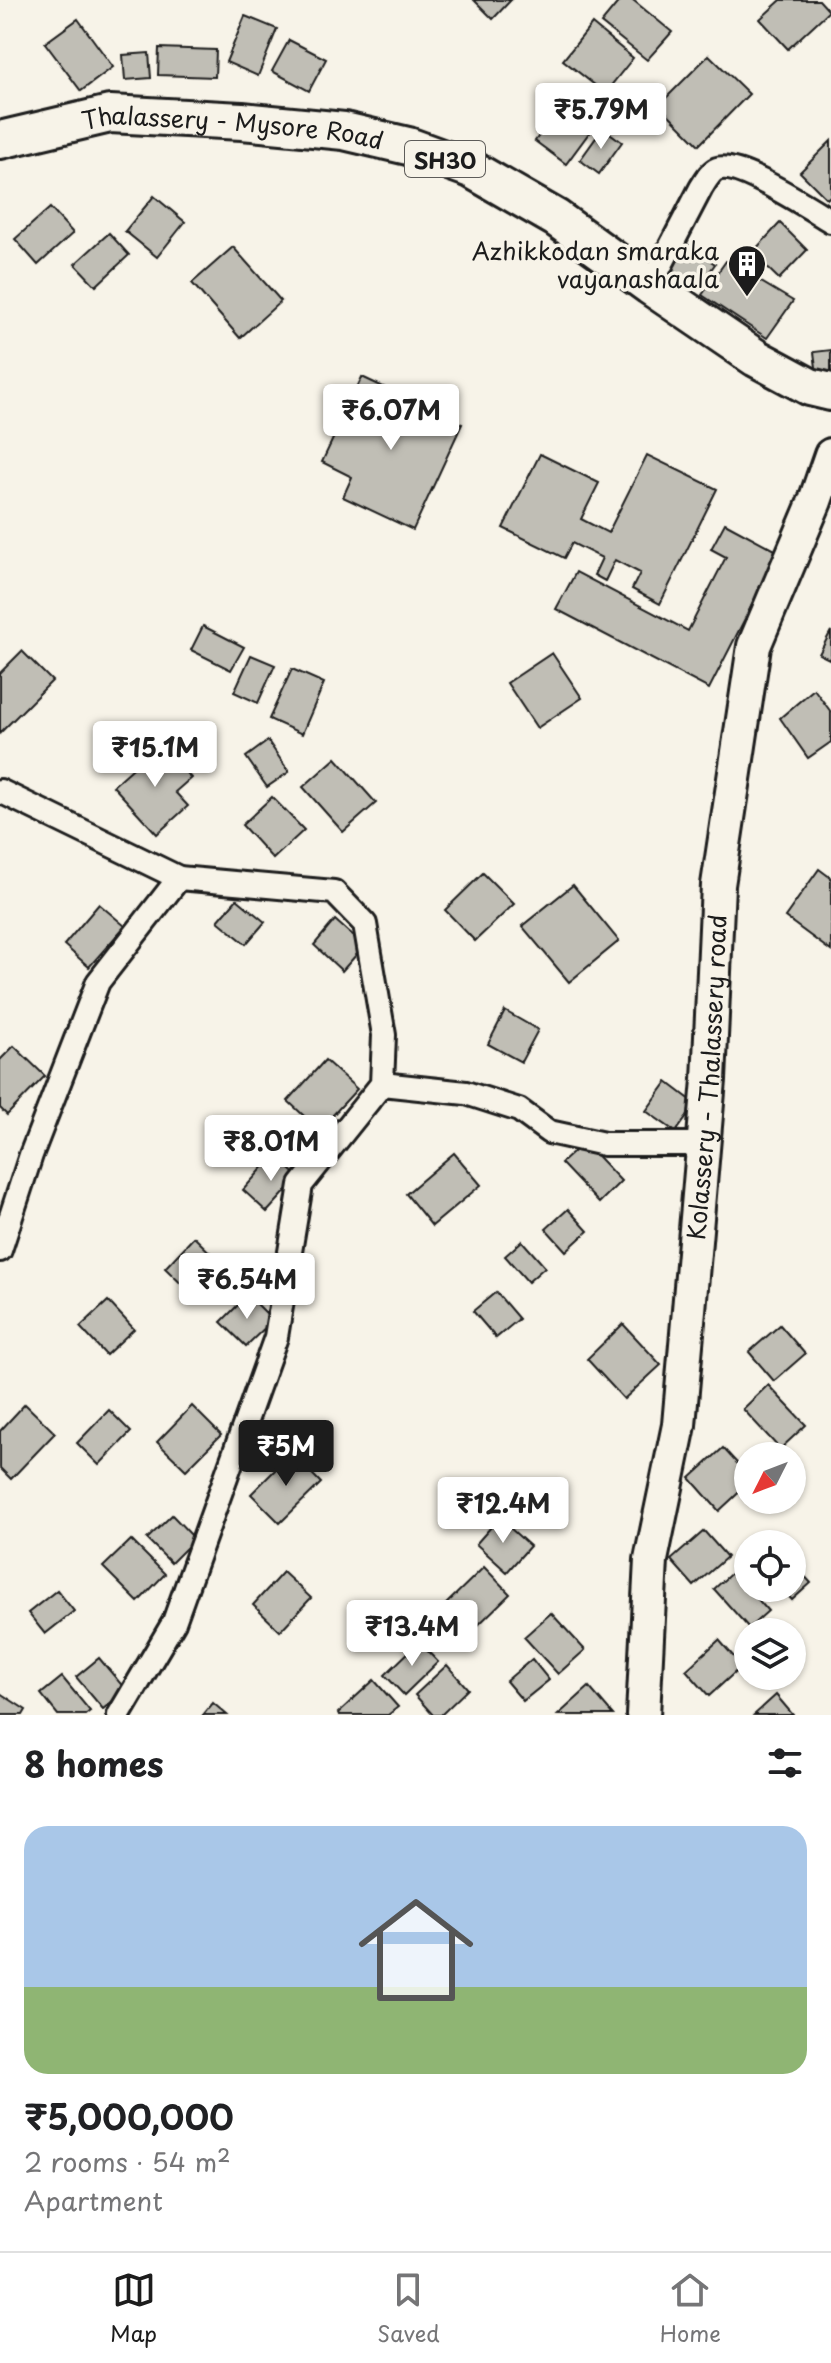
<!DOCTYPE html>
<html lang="en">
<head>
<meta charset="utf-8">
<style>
  body { margin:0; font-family:"Playpen Sans",sans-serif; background:#f6f6f6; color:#202124; height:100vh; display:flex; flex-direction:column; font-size:30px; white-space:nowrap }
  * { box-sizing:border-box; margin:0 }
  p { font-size:26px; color:#757577 }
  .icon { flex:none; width:44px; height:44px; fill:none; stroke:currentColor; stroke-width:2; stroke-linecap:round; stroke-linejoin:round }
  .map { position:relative; height:1715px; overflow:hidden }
  .side { display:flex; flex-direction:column; background:#fff; flex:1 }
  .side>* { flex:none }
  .needle { width:52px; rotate:228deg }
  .fabs { position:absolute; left:734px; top:1442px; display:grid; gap:16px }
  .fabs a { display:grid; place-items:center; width:72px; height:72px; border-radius:50%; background:#fff; box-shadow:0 2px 6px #0004; font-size:40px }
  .price { position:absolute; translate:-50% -68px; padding:0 18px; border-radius:8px; background:#fff; color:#222; font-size:26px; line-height:52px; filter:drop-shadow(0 2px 4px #0008) }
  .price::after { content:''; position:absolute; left:50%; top:48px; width:24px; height:18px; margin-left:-12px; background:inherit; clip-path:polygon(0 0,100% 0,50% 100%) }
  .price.selected { background:#1c1c1c; color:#fff }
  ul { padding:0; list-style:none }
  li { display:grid; align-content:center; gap:16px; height:424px; padding:0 24px }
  li span { display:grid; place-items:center; height:248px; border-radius:24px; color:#555 }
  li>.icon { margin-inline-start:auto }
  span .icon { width:144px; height:144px; fill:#fffc; stroke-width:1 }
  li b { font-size:34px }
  h2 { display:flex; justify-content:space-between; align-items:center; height:96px; padding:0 24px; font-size:34px }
  .dock { display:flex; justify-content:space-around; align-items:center; height:112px; border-top:2px solid #e0e0e0; background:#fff; font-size:22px; color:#757577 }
  .dock a { display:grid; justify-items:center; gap:4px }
  .dock .selected { color:#1c1c1c }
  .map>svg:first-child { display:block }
</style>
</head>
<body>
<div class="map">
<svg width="831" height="1715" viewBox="0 0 831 1715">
  <rect width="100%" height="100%" fill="#f7f3e8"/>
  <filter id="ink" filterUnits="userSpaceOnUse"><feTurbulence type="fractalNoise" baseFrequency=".0125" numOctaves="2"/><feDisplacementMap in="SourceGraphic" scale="16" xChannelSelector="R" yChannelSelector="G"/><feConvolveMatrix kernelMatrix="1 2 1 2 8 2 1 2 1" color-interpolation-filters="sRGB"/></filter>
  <g filter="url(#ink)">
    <g fill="#c0beb5" stroke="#1c1c1c" stroke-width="2">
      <path d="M474 0H511L493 19Z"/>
      <path d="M620 0H633L672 32 647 60 601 23Z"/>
      <path d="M781 0H819L829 11 788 49 760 19Z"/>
      <path d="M245 16 277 29 258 76 226 62Z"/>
      <path d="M78 19 113 67 81 91 45 43Z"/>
      <path d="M592 24 633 58 605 93 563 60Z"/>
      <path d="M289 40 326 59 309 91 272 71Z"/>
      <path d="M159 48 216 50 215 77 158 75Z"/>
      <path d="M149 53 151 78 125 80 123 55Z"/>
      <path d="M709 55 749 94 699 145 659 105Z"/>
      <path d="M569 95 600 118 566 164 535 141Z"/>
      <path d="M603 128 622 142 599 174 580 160Z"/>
      <path d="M831 141V195L827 199 800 172Z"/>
      <path d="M154 196 185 222 157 257 125 231Z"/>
      <path d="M50 208 73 233 38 265 15 239Z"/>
      <path d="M780 223 807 250 779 279 752 253Z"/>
      <path d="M109 233 129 255 96 286 75 264Z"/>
      <path d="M687 244 715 264 698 288 670 269Z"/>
      <path d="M233 247 281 301 240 338 192 283Z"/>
      <path d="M726 261 793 301 767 338 702 295Z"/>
      <path d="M831 350V374L817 375 814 352Z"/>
      <path d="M362 377 462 424 413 530 343 497 352 477 322 462Z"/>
      <path d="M540 454 599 483 581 519 608 533 647 455 717 489 660 604 632 589 640 573 615 560 605 581 594 575 602 558 572 543 564 558 503 528Z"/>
      <path d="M725 523 779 552 709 689 556 609 576 572 688 631 726 557 711 549Z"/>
      <path d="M203 626 244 647 231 670 191 650Z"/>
      <path d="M831 631V660L819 654Z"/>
      <path d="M22 651 52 681 0 733V673Z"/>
      <path d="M552 653 582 698 537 728 507 683Z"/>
      <path d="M251 655 275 665 258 703 234 692Z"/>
      <path d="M292 669 324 683 302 734 269 719Z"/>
      <path d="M814 689 831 712V742L808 758 780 718Z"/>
      <path d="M268 741 289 772 267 787 246 757Z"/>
      <path d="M160 744 191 778 175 792 188 806 157 834 113 786Z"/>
      <path d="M336 758 376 803 343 832 303 787Z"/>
      <path d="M272 797 304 830 273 859 242 825Z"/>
      <path d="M819 869 831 878V951L785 917Z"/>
      <path d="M483 873 514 904 475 941 445 910Z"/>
      <path d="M573 885 619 941 569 982 522 926Z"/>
      <path d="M237 899 265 922 246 944 218 921Z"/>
      <path d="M99 904 125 926 89 967 64 945Z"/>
      <path d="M335 920 364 946 342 971 314 945Z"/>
      <path d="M505 1011 538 1030 521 1062 488 1044Z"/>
      <path d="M14 1046 45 1076 7 1115 0 1108V1060Z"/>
      <path d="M325 1060 357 1089 319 1130 288 1101Z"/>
      <path d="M667 1082 696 1104 676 1132 646 1111Z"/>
      <path d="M584 1142 621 1181 599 1203 561 1163Z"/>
      <path d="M454 1153 481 1185 432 1226 406 1194Z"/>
      <path d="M274 1155 299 1177 267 1212 243 1190Z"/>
      <path d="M568 1209 588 1231 566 1251 546 1229Z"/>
      <path d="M194 1237 228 1270 199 1301 165 1268Z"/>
      <path d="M522 1241 545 1267 528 1282 505 1256Z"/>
      <path d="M496 1292 519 1319 496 1338 473 1311Z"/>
      <path d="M248 1295 273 1320 246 1346 221 1322Z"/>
      <path d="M108 1301 134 1329 106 1355 80 1327Z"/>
      <path d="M623 1324 661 1365 624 1399 587 1359Z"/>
      <path d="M780 1325 805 1354 774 1381 749 1352Z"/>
      <path d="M768 1385 806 1425 780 1449 743 1409Z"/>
      <path d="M25 1404 55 1433 11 1479 0 1468V1431Z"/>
      <path d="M192 1406 221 1435 186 1470 157 1442Z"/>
      <path d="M109 1410 131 1432 99 1465 77 1443Z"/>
      <path d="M723 1448 748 1475V1484L719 1511 690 1478Z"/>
      <path d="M292 1453 321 1483 280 1523 251 1494Z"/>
      <path d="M172 1515 195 1539 171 1563 147 1539Z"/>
      <path d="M499 1518 530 1546 507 1572 476 1544Z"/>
      <path d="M704 1531 727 1557 694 1586 671 1560Z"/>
      <path d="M131 1540 165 1574 138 1602 103 1567Z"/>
      <path d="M748 1558V1588H766L756 1597 768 1611 749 1628 714 1589Z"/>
      <path d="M792 1562 811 1583 792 1600 781 1588H792Z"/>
      <path d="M484 1567 510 1594 468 1635 442 1608Z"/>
      <path d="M283 1572 311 1598 280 1631 253 1605Z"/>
      <path d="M57 1590 74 1611 45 1634 28 1613Z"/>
      <path d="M551 1613 585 1650 558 1674 524 1637Z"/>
      <path d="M719 1640 742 1666 709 1696 686 1670Z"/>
      <path d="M419 1642 438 1662 404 1695 385 1675Z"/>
      <path d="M99 1658 126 1690 103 1709 76 1677Z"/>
      <path d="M532 1659 549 1680 523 1701 506 1681Z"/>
      <path d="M447 1665 468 1689 441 1715H433L415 1695Z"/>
      <path d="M62 1677 90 1711 85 1715H58L41 1694Z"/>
      <path d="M374 1680 398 1707 388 1715H339L338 1713Z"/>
      <path d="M589 1687 613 1715H558Z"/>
      <path d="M0 1693 26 1710 23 1715H0Z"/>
      <path d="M776 1695 793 1715H754Z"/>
      <path d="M213 1703 227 1715H203Z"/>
    </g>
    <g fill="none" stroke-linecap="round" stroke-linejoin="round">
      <defs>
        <g id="street">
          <path d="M650 286 701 188C705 182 710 172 717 169 738 161 811 209 831 221"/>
          <path d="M0 791 179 878 334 892 365 924 384 1035 382 1084 301 1185 276 1337 174 1622 119 1715"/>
          <path d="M382 1084 466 1093 519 1110 549 1132 604 1144H704"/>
          <path d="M0 1250 31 1155 98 982 179 878"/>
        </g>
        <g id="secondary">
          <path id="s1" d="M643 1715 651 1560 679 1425 709 1080 718 885 754 646 815 501 831 455"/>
        </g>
        <g id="primary">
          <path id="s2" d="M0 140 110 114 242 121 344 131 408 146 471 169 556 218 650 286 756 358 810 387 831 392"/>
        </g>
      </defs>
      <use href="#street" stroke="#1c1c1c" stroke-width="28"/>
      <use href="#secondary" stroke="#1c1c1c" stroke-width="38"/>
      <use href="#primary" stroke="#1c1c1c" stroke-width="42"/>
      <use href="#street" stroke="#f7f3e8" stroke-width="22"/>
      <use href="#secondary" stroke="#f7f3e8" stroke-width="32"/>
      <use href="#primary" stroke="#f7f3e8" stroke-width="36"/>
    </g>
  </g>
  <defs>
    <symbol id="building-pin" viewBox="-11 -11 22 30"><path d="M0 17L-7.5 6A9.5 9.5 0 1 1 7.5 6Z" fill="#1c1c1c" stroke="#f7f3e8"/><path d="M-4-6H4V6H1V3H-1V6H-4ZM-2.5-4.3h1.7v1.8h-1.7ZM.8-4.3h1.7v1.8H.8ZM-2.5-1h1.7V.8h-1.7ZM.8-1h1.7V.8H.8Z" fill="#fff"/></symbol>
  </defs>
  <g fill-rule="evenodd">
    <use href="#building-pin" x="725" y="242" width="44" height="60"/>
  </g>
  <g text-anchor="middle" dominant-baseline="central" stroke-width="7" stroke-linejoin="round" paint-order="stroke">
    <rect fill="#f7f3e8" stroke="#5e5c59" stroke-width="2" x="405" y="141" width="80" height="36" rx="6"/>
    <g font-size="22" font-weight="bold" fill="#1c1c1c">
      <text x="445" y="159">SH30</text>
    </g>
    <g font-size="24" fill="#1c1c1c" stroke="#f7f3e8">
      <text stroke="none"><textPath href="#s2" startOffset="236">Thalassery - Mysore Road</textPath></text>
      <text stroke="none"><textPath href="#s1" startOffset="642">Kolassery - Thalassery road</textPath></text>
    </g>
    <g font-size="24" fill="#1c1c1c" stroke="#f7f3e8" text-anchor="end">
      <text x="719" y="250">Azhikkodan smaraka<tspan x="719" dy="28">vayanashaala</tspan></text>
    </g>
  </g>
</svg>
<div class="fabs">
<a><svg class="needle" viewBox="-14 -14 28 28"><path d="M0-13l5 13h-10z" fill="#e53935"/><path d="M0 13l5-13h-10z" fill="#757577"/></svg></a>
<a><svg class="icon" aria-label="locate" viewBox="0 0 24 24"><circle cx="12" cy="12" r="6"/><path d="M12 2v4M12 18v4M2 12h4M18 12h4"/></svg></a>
<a><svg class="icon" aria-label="layers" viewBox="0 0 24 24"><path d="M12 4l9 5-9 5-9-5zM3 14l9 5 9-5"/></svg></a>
</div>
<b class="price" style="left:601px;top:151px">₹5.79M</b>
<b class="price" style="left:391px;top:452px">₹6.07M</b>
<b class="price" style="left:155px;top:789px">₹15.1M</b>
<b class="price" style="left:271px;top:1183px">₹8.01M</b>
<b class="price" style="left:247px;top:1321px">₹6.54M</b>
<b class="price selected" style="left:286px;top:1488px">₹5M</b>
<b class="price" style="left:503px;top:1545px">₹12.4M</b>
<b class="price" style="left:412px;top:1668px">₹13.4M</b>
</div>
<section class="side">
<h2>8 homes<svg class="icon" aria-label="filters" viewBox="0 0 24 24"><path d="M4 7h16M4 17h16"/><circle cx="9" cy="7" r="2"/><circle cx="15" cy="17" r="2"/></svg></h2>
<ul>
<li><span style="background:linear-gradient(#a9c7e8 65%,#8fb573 0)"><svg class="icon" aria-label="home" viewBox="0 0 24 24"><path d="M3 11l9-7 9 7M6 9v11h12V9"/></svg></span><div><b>₹5,000,000</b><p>2 rooms · 54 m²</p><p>Apartment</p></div></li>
</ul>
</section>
<nav class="dock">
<a class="selected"><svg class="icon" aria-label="map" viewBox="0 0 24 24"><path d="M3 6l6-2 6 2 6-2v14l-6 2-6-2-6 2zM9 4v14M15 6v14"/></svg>Map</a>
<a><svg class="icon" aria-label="saved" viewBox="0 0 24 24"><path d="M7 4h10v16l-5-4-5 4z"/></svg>Saved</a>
<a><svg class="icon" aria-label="home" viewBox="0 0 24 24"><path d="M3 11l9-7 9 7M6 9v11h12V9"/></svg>Home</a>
</nav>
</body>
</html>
